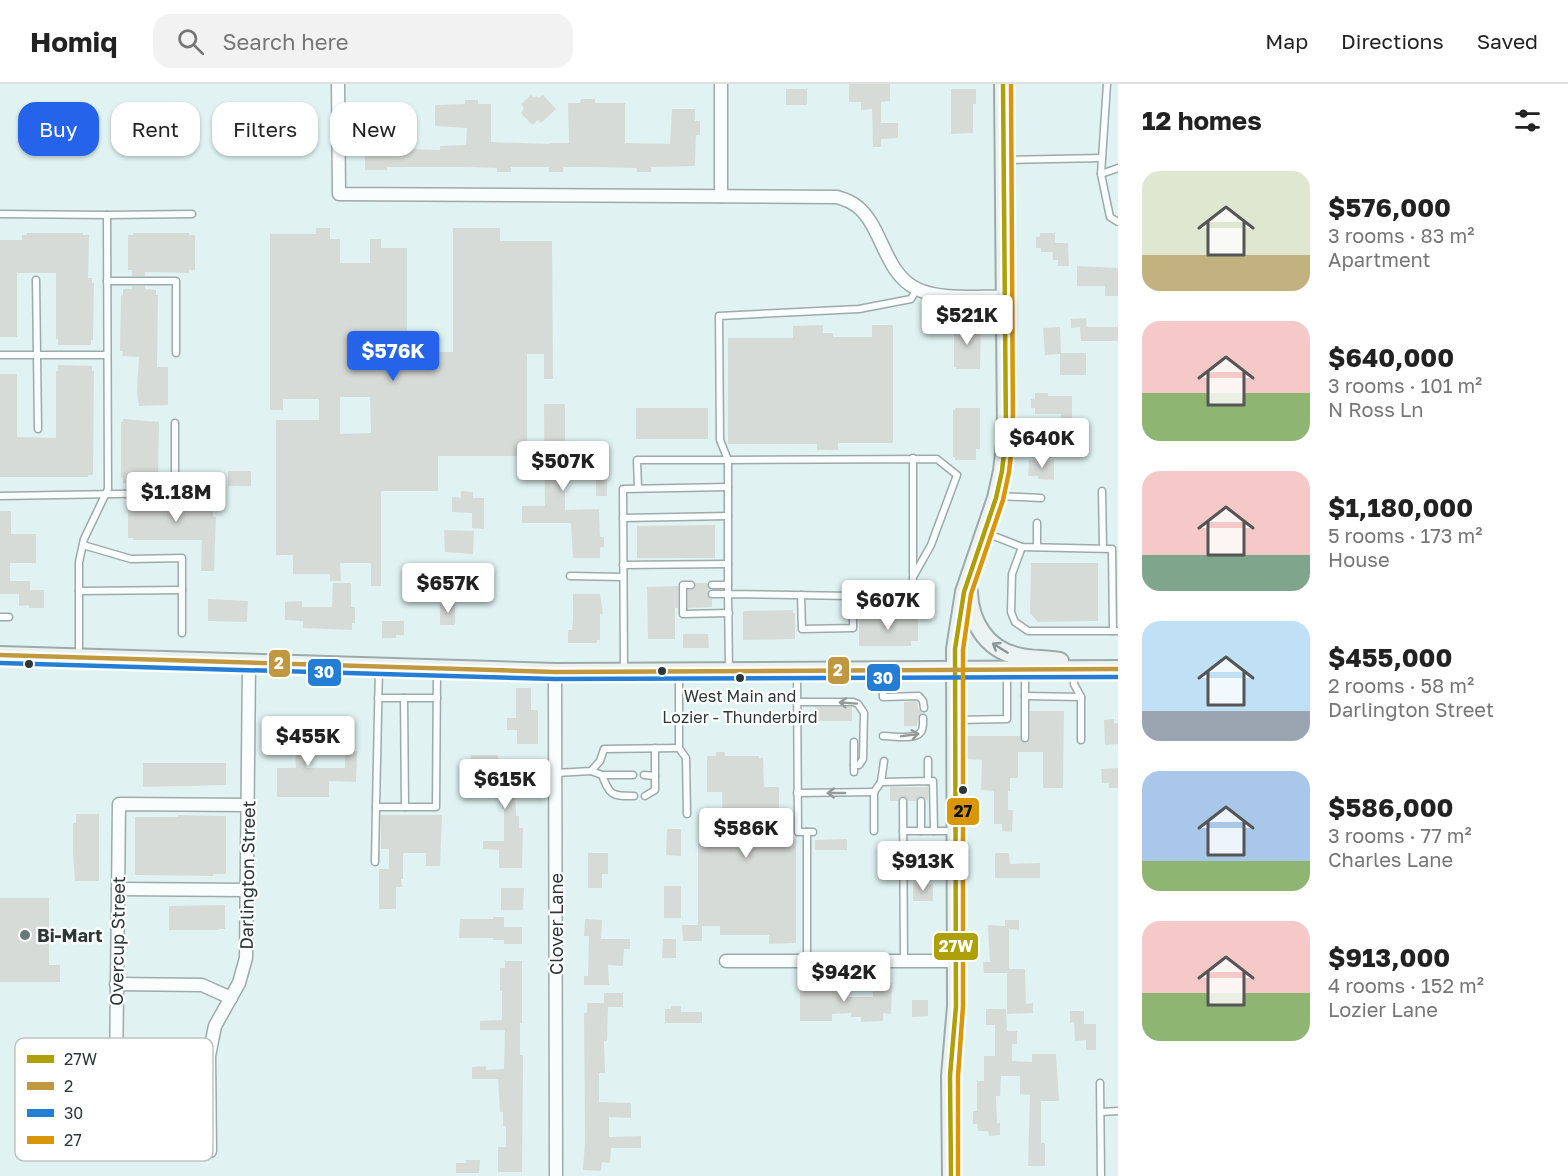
<!DOCTYPE html>
<html lang="en">
<head>
<meta charset="utf-8">
<style>
  body { margin:0; font-family:"Golos Text",sans-serif; background:#f2f2f2; color:#222; height:100vh; display:flex; flex-direction:column; font-size:22px; white-space:nowrap }
  * { box-sizing:border-box; margin:0 }
  p { font-size:20px; color:#767676 }
  .icon { flex:none; width:33px; height:33px; fill:none; stroke:currentColor; stroke-width:2; stroke-linecap:round; stroke-linejoin:round }
  .map { position:relative; flex:1; overflow:hidden }
  .sheet { display:flex; flex-direction:column; background:#fff; width:450px }
  .sheet>* { flex:none }
  .top-card { position:absolute; left:18px; top:18px; width:570px; height:54px; display:flex; gap:12px }
  .price { position:absolute; translate:-50% -51px; padding:0 14px; border-radius:6px; background:#fff; color:#222; font-size:20px; line-height:39px; filter:drop-shadow(0 2px 3px #0008) }
  .price::after { content:''; position:absolute; left:50%; top:36px; width:18px; height:14px; margin-left:-9px; background:inherit; clip-path:polygon(0 0,100% 0,50% 100%) }
  .price.selected { background:#2563eb; color:#fff }
  ul { padding:0; list-style:none }
  li { display:flex; align-items:center; gap:18px; height:150px; padding:0 24px }
  li span { display:grid; place-items:center; flex:none; width:168px; height:120px; border-radius:18px; color:#555 }
  li>.icon { margin-inline-start:auto }
  span .icon { width:72px; height:72px; fill:#fffc; stroke-width:1 }
  li b { font-size:26px }
  h2 { display:flex; justify-content:space-between; align-items:center; height:72px; padding:0 24px; font-size:26px }
  .tag { padding:0 21px; border-radius:18px; background:#fff; box-shadow:0 2px 4px #0004; font-size:21px; line-height:54px }
  .tag.selected { background:#2563eb; color:#fff }
  header { display:flex; align-items:center; gap:36px; box-sizing:border-box; height:84px; padding:0 30px; background:#fff; border-bottom:2px solid #e0e0e0 }
  header strong { font-size:28px }
  nav { display:flex; gap:33px; margin-inline-start:auto; font-size:21px }
  .search { width:420px; height:54px; background:#f2f2f2; display:flex; align-items:center; gap:15px; box-sizing:border-box; padding:0 21px; border-radius:18px; color:#767676; font-size:22px }
  main { display:flex; flex:1; min-height:0 }
  .map>svg:first-child { display:block }
</style>
</head>
<body>
<header>
<strong>Homiq</strong>
<div class="search"><svg class="icon" aria-label="search" viewBox="0 0 24 24"><circle cx="10" cy="10" r="6"/><path d="M15 15l6 6"/></svg>Search here</div>
<nav><a>Map</a><a>Directions</a><a>Saved</a></nav>
</header>
<main>
<div class="map">
<svg width="1118" height="1092" viewBox="0 0 1118 1092">
  <rect width="100%" height="100%" fill="#e0f3f2"/>
  <g fill="#d7dbd7" fill-rule="evenodd">
    <path d="M849 0H890V17L881 18V39H898V54L881 55V63H873L872 25 861 26V18H849Z"/>
    <rect x="786" y="5" width="21" height="16"/>
    <path d="M951 5H976V20H973V49L951 50Z"/>
    <path d="M531 11 534 14 536 12 538 14 543 11 556 25 541 39 538 36 532 41 521 29 524 24 521 20Z"/>
    <path d="M581 15H595V19H625V59L670 60 672 25H695V37H700V51H696L695 82 651 83V88H637V84L593 83H563V88H549V83H511V88H497V84L466 83H387V86H365V30H386L383 62H403L410 63V65L440 66V62L466 61 467 44 435 42V21L465 20V16H478V20H491V58L548 60H550L549 59H569L568 19H580Z"/>
    <path d="M316 144H330V155H340V179H370V155H381V164H407V247H381V268H453V144H500V157H552L553 295H544V270H527V372H438V407H381V502H371V479H340L341 497H330V490H293V471H276V336H319V315H283V326H270V150H316ZM340 313H370L371 349 340 350Z"/>
    <path d="M27 149H83V151H89L88 194H92V199H94L93 256H91V261H58V255H56V189H17V253H0V156H22V151H27Z"/>
    <path d="M133 149H189V151H195V186H189V189L145 188V192H132V186H128V151H133Z"/>
    <path d="M1040 149H1055V159H1068L1069 182H1058V176H1053V168H1041V164H1036V153H1040Z"/>
    <path d="M1077 182 1118 184V212H1105V202H1077Z"/>
    <path d="M132 202H145V205L156 206V211H158L157 283H168V321L139 322 137 307 139 273 122 272 123 267H120L121 211H123V205H132Z"/>
    <path d="M1086 234 1087 243H1118V257H1081L1080 243 1071 244V235Z"/>
    <path d="M956 239H981L980 285H956V283H954V242H956Z"/>
    <path d="M823 241V249H833V253H872V241H893V359H838V366H817V360H728V254H793V242Z"/>
    <path d="M1060 243 1061 269H1086V291H1060V270L1045 271 1043 244Z"/>
    <path d="M58 281 92 282V287H94L93 391H88V393H0V290H17V353L56 354V287H58Z"/>
    <path d="M1035 309H1048V312H1072V337H1061V330H1035V324H1031V315H1035Z"/>
    <path d="M544 320H565V426L599 425 600 453H604V463H600V474H573L571 439H522V422H545Z"/>
    <rect x="636" y="324" width="72" height="31"/>
    <path d="M955 324H980V365H976V376H955V373H953V326H955Z"/>
    <path d="M123 335 159 338 158 394H156V404H133V399H123V394H121V338H123Z"/>
    <path d="M1029 376H1054V396L1038 395V392H1028Z"/>
    <rect x="228" y="387" width="23" height="15"/>
    <rect x="596" y="395" width="11" height="17"/>
    <path d="M203 407H213V433H216L214 487H201L202 456H133V454H128V419H133V415L203 417Z"/>
    <path d="M461 407 473 408V414H484V445L472 444V429L452 428V413L461 414Z"/>
    <path d="M0 427H11V450H36V479H10V497H30V506H44V524H29V521L19 522V510H0Z"/>
    <path d="M715 441V474H637V442Z"/>
    <path d="M444 446 474 447 473 470 445 468Z"/>
    <path d="M1031 479H1098V537L1038 538 1030 529Z"/>
    <path d="M333 499H351V523H355V539H352V546L303 544V537L285 536V518L302 517V523H332Z"/>
    <path d="M696 499H707L709 506 707 511 712 515V523L688 524V506L694 505Z"/>
    <path d="M678 502V524H675V555H648L647 503Z"/>
    <path d="M573 510H600L603 530H600V556H597V559H568V546H572L573 536Z"/>
    <path d="M208 515 248 517 247 538 208 537Z"/>
    <rect x="440" y="519" width="15" height="22"/>
    <path d="M793 526V529H795V555L743 556V528L745 527Z"/>
    <path d="M861 532H918V557H911V562H859V533Z"/>
    <path d="M382 537H404V551H396V554H382Z"/>
    <path d="M683 550H708L709 564H683Z"/>
    <path d="M516 604H531V626H538V660H517V646H507V634H516Z"/>
    <path d="M917 617 918 624 922 629 918 634 917 642H904V618Z"/>
    <path d="M815 623H852V637H814Z"/>
    <path d="M1030 627H1064L1063 704H1043V668H1018V694H1010V707H1008V726H1013L1012 748 1002 747V740H994V707L981 706 982 676 966 675V655L967 652H1020L1022 658 1027 659 1030 654Z"/>
    <path d="M1114 635V639H1118V660L1105 661 1104 636Z"/>
    <path d="M269 639H299V646L305 645 306 684H345V667H357L356 698 329 697V713H277V684H296L295 661H291V658H280V654H270Z"/>
    <path d="M716 668H725V672H759V674H763L764 703H779V755H796V859L769 860V851H720V842H702V857H683L682 841H698V760H723L722 708H707V672H716Z"/>
    <path d="M471 671H498V682H522V707H515L516 732H519V744H523L522 784H499V766L483 765V757H504V725H502V701H490V684H471Z"/>
    <path d="M143 679H226V701L143 703Z"/>
    <path d="M1118 684V704H1109V699H1102L1101 685Z"/>
    <path d="M890 703H928V717L922 712 918 713 916 717H908L904 712 900 713 898 717H890Z"/>
    <path d="M76 730H99V797H75L73 769V739H76Z"/>
    <path d="M178 731 226 732V790H213V792L135 791V733H178Z"/>
    <path d="M381 731H442L440 782H426V769H403V795H401L402 803H396V825H379V785H389V765H381Z"/>
    <path d="M667 745H681V772L666 771Z"/>
    <path d="M847 755V766H815V756Z"/>
    <path d="M588 769H608V790H602V804H588Z"/>
    <path d="M995 769H1009L1010 780 1040 779V794H995Z"/>
    <path d="M913 799 933 800V817H913Z"/>
    <rect x="664" y="802" width="17" height="32"/>
    <path d="M501 804H524L523 826H501Z"/>
    <path d="M0 814H49V881H60V898H0Z"/>
    <path d="M225 821V845H219V846H169V822Z"/>
    <path d="M493 833H504V843H522V860H504V856H493V854H459L460 835H493Z"/>
    <path d="M585 835 602 836 601 855H630V865H624L623 882 608 881 609 901H584V892H588L589 852H584Z"/>
    <path d="M1005 836H1019V846L1009 845V885H1025L1026 920 1033 919V929L1007 930V889H984L983 878H990L988 841 1005 842Z"/>
    <path d="M663 855H676V874H662Z"/>
    <path d="M505 877H522V939H520V971H523V985L522 1088H498V1063H506V1042H503V1028H500L498 995H472V983L486 982V986L504 985 505 946H480V937L502 936V907H500V884H505Z"/>
    <path d="M873 899H892L891 930 883 929V937L861 938V933H851V929L832 930V937H800V901H841V913H873Z"/>
    <path d="M604 909H623V923H608L607 957H604L605 989H599V1018L631 1019V1034L609 1033V1053L641 1052V1064H611L610 1079 602 1078 601 1087 583 1086 585 1057 584 929H587V919H604Z"/>
    <path d="M912 916H928V932L912 933Z"/>
    <path d="M671 922H681V928H702V939H665V925H671Z"/>
    <path d="M986 925H1006L1007 947H1017V960H1012V977L1032 978V970H1056L1059 1017H1041V1059H1045V1082H1028L1030 1011 1020 1010V992H1001L1000 1012H996L997 1039H1000V1051L989 1052 988 1047H978L977 1040H973V1027H977V997H984V972H995V941H986Z"/>
    <path d="M1070 927H1084V940H1096V966H1086V956L1075 957 1074 938 1070 939Z"/>
    <path d="M466 1076H480L479 1089H456V1079H466Z"/>
  </g>
  <g fill="none" stroke-linecap="round" stroke-linejoin="round">
    <defs>
      <g id="lane">
        <path d="M1107 0 1101 90 1118 84"/>
        <path d="M1004 76 1102 74"/>
        <path d="M1101 90 1110 133 1118 138"/>
        <path d="M0 130 107 131 108 405 84 455 79 478V571"/>
        <path d="M107 131 192 130"/>
        <path d="M36 196 38 345"/>
        <path d="M107 197H176V269"/>
        <path d="M0 271H107"/>
        <path d="M913 374V490"/>
        <path d="M638 404 637 376H728L720 356 719 232 859 225 911 215 917 205"/>
        <path d="M1102 407 1103 463"/>
        <path d="M0 412 175 409V339"/>
        <path d="M997 412 1041 414"/>
        <path d="M623 434 728 432"/>
        <path d="M1037 439V463"/>
        <path d="M986 449 1022 463 1112 465 1113 547"/>
        <path d="M83 461 131 475 182 474V549"/>
        <path d="M1022 463 1012 490 1011 528 1015 538 1028 547H1118"/>
        <path d="M623 481 728 480"/>
        <path d="M570 492 623 493"/>
        <path d="M691 501H683V530L729 529"/>
        <path d="M712 501H728"/>
        <path d="M79 507 182 506"/>
        <path d="M712 510H728L912 513 913 493 931 461 957 391 937 375 728 376V510L729 587"/>
        <path d="M801 511 802 545 853 544V512"/>
        <path d="M0 533H9"/>
        <path d="M1025 586V654"/>
        <path d="M1074 586V600L1081 613"/>
        <path d="M624 587 623 405 728 403"/>
        <path d="M797 587 798 748H813"/>
        <path d="M882 587 883 613 919 612 923 617 924 624"/>
        <path d="M679 588V664L686 674 687 730"/>
        <path d="M1025 612 1081 613V656"/>
        <path d="M378 614H437"/>
        <path d="M404 614 405 723H436L437 585"/>
        <path d="M797 618H853L858 620 864 629 863 675 859 681H854"/>
        <path d="M958 636 1007 635V586"/>
        <path d="M883 652C892 652 914 656 920 649 924 646 923 638 923 634"/>
        <path d="M854 658V688"/>
        <path d="M591 687 602 691H633"/>
        <path d="M556 689 591 687 600 677 604 665 679 664"/>
        <path d="M602 691C610 712 612 712 634 712"/>
        <path d="M644 691 655 692"/>
        <path d="M928 697V676"/>
        <path d="M881 698 884 677"/>
        <path d="M797 709 874 708"/>
        <path d="M645 712 655 706V664"/>
        <path d="M903 717 904 877"/>
        <path d="M921 717V747"/>
        <path d="M376 723 379 583"/>
        <path d="M874 747V708L881 698 933 697 934 747"/>
        <path d="M903 747H955"/>
        <path d="M375 778 376 723H405"/>
        <path d="M807 877V748"/>
        <path d="M1100 999 1101 1092"/>
        <path d="M1101 1028 1118 1027"/>
      </g>
      <g id="street">
        <path d="M338 0 339 110 837 113C844 115 852 118 858 123 883 144 884 189 917 205 939 216 980 212 1005 213"/>
        <path d="M721 0V112"/>
        <path d="M555 588 556 1092"/>
        <path d="M118 805 248 806"/>
        <path d="M726 877H957"/>
        <path d="M116 900 202 901 231 914"/>
        <path d="M78 994H209"/>
        <path d="M116 995 119 720 248 721"/>
        <path d="M210 1067 209 972 215 942 239 899 246 874 249 578"/>
      </g>
      <g id="secondary">
        <path d="M969 508C970 537 986 565 1017 572 1031 576 1045 574 1060 577"/>
        <path d="M0 571 555 588 1118 585"/>
        <path d="M951 1092 950 992 956 922 955 565 964 508 996 414 1002 387 1006 351 1003 0"/>
      </g>
    </defs>
    <use href="#lane" stroke="#9caaa9" stroke-width="9"/>
    <use href="#street" stroke="#9caaa9" stroke-width="15"/>
    <use href="#secondary" stroke="#9caaa9" stroke-width="20"/>
    <use href="#lane" stroke="#fafdfd" stroke-width="6"/>
    <use href="#street" stroke="#fafdfd" stroke-width="12"/>
    <use href="#secondary" stroke="#eaf3f2" stroke-width="16"/>
    <defs>
      <path id="bus-1" d="M951 1092 950 992 956 922 955 565 964 508 996 414 1002 387 1006 351 1003 0"/>
      <path id="bus-2" d="M0 571 555 588 1118 585"/>
      <path id="bus-3" d="M0 579 555 595 1118 593"/>
      <path id="bus-4" d="M958 1092V992L963 922V566L971 510 1003 416 1009 388 1013 352 1011 0"/>
    </defs>
    <use href="#bus-1" stroke="#fff" stroke-width="9"/>
    <use href="#bus-2" stroke="#fff" stroke-width="9"/>
    <use href="#bus-3" stroke="#fff" stroke-width="9"/>
    <use href="#bus-4" stroke="#fff" stroke-width="9"/>
    <use href="#bus-1" stroke="#ada008" stroke-width="4.5"/>
    <use href="#bus-2" stroke="#c09840" stroke-width="4.5"/>
    <use href="#bus-3" stroke="#257ed6" stroke-width="4.5"/>
    <use href="#bus-4" stroke="#d89608" stroke-width="4.5"/>
  </g>
  <defs><path id="oneway-shaft" d="M-6 0H5M1.5-3L5.5 0L1.5 3" fill="none" stroke-width="1.6" stroke-linecap="round" stroke-linejoin="round" transform="scale(1.5)"/></defs>
  <use stroke="#8a9694" href="#oneway-shaft" transform="translate(1000 564) rotate(-148)"/>
  <g stroke="#929a9a">
    <use href="#oneway-shaft" transform="translate(848 619) rotate(-176)"/>
    <use href="#oneway-shaft" transform="translate(910 651) rotate(-8)"/>
    <use href="#oneway-shaft" transform="translate(836 709) rotate(180)"/>
  </g>
  <g fill="#2b3837" stroke="#fff" stroke-width="2">
    <circle cx="29" cy="580" r="5"/>
    <circle cx="662" cy="587" r="5"/>
    <circle cx="740" cy="594" r="5"/>
    <circle cx="963" cy="706" r="5"/>
  </g>
  <circle fill="#6a7978" stroke="#fff" stroke-width="2" cx="25" cy="851" r="6"/>
  <g text-anchor="middle" dominant-baseline="central" stroke-width="4.5" stroke-linejoin="round" paint-order="stroke">
    <g font-size="16" fill="#2b3837" stroke="#fff">
      <text x="740" y="612">West Main and<tspan x="740" dy="21">Lozier - Thunderbird</tspan></text>
    </g>
    <g font-size="18" fill="#2b3837" stroke="#fff">
      <text transform="translate(247 791) rotate(-89)">Darlington Street</text>
      <text transform="translate(556 840) rotate(-90)">Clover Lane</text>
      <text transform="translate(117 857) rotate(-89)">Overcup Street</text>
    </g>
    <g font-size="18" font-weight="bold" fill="#2b3837" stroke="#fff" text-anchor="start">
      <text x="37" y="851">Bi-Mart</text>
    </g>
  </g>
  <rect x="15" y="954" width="198" height="123" rx="9" fill="#fff" stroke="#bfc3c3" stroke-width="1.5"/>
  <rect x="27" y="971" width="27" height="8" fill="#ada008"/>
  <rect x="27" y="998" width="27" height="8" fill="#c09840"/>
  <rect x="27" y="1025" width="27" height="8" fill="#257ed6"/>
  <rect x="27" y="1052" width="27" height="8" fill="#d89608"/>
  <g font-size="16" fill="#2b3837">
    <text x="64" y="981">27W</text>
    <text x="64" y="1008">2</text>
    <text x="64" y="1035">30</text>
    <text x="64" y="1062">27</text>
  </g>
  <g stroke="#fff" stroke-width="2">
    <rect x="268" y="565" width="23" height="29" rx="6" fill="#c09840"/>
    <rect x="827" y="572" width="23" height="29" rx="6" fill="#c09840"/>
    <rect x="307" y="574" width="35" height="29" rx="6" fill="#257ed6"/>
    <rect x="866" y="579" width="35" height="29" rx="6" fill="#257ed6"/>
    <rect x="946" y="713" width="34" height="29" rx="6" fill="#d89608"/>
    <rect x="933" y="848" width="46" height="29" rx="6" fill="#ada008"/>
  </g>
  <g font-size="16" text-anchor="middle" font-weight="bold" fill="#fff">
    <text x="279" y="585">2</text>
    <text x="838" y="592">2</text>
    <text x="324" y="594">30</text>
    <text x="883" y="600">30</text>
    <text x="956" y="868">27W</text>
  </g>
  <g font-size="16" text-anchor="middle" font-weight="bold" fill="#111">
    <text x="963" y="733">27</text>
  </g>
</svg>
<b class="price" style="left:967px;top:262px">$521K</b>
<b class="price selected" style="left:393px;top:298px">$576K</b>
<b class="price" style="left:1042px;top:385px">$640K</b>
<b class="price" style="left:563px;top:408px">$507K</b>
<b class="price" style="left:176px;top:439px">$1.18M</b>
<b class="price" style="left:448px;top:530px">$657K</b>
<b class="price" style="left:888px;top:547px">$607K</b>
<b class="price" style="left:308px;top:683px">$455K</b>
<b class="price" style="left:505px;top:726px">$615K</b>
<b class="price" style="left:746px;top:775px">$586K</b>
<b class="price" style="left:923px;top:808px">$913K</b>
<b class="price" style="left:844px;top:919px">$942K</b>
<div class="top-card">
<a class="tag selected">Buy</a>
<a class="tag">Rent</a>
<a class="tag">Filters</a>
<a class="tag">New</a>
</div>
</div>
<section class="sheet">
<h2>12 homes<svg class="icon" aria-label="filters" viewBox="0 0 24 24"><path d="M4 7h16M4 17h16"/><circle cx="9" cy="7" r="2"/><circle cx="15" cy="17" r="2"/></svg></h2>
<ul>
<li><span style="background:linear-gradient(#dfe7d0 70%,#c2b280 0)"><svg class="icon" aria-label="home" viewBox="0 0 24 24"><path d="M3 11l9-7 9 7M6 9v11h12V9"/></svg></span><div><b>$576,000</b><p>3 rooms · 83 m²</p><p>Apartment</p></div></li>
<li><span style="background:linear-gradient(#f6c9c9 60%,#8fb573 0)"><svg class="icon" aria-label="home" viewBox="0 0 24 24"><path d="M3 11l9-7 9 7M6 9v11h12V9"/></svg></span><div><b>$640,000</b><p>3 rooms · 101 m²</p><p>N Ross Ln</p></div></li>
<li><span style="background:linear-gradient(#f6c9c9 70%,#7fa58c 0)"><svg class="icon" aria-label="home" viewBox="0 0 24 24"><path d="M3 11l9-7 9 7M6 9v11h12V9"/></svg></span><div><b>$1,180,000</b><p>5 rooms · 173 m²</p><p>House</p></div></li>
<li><span style="background:linear-gradient(#bfe0f5 75%,#9aa5b1 0)"><svg class="icon" aria-label="home" viewBox="0 0 24 24"><path d="M3 11l9-7 9 7M6 9v11h12V9"/></svg></span><div><b>$455,000</b><p>2 rooms · 58 m²</p><p>Darlington Street</p></div></li>
<li><span style="background:linear-gradient(#a9c7e8 75%,#8fb573 0)"><svg class="icon" aria-label="home" viewBox="0 0 24 24"><path d="M3 11l9-7 9 7M6 9v11h12V9"/></svg></span><div><b>$586,000</b><p>3 rooms · 77 m²</p><p>Charles Lane</p></div></li>
<li><span style="background:linear-gradient(#f6c9c9 60%,#8fb573 0)"><svg class="icon" aria-label="home" viewBox="0 0 24 24"><path d="M3 11l9-7 9 7M6 9v11h12V9"/></svg></span><div><b>$913,000</b><p>4 rooms · 152 m²</p><p>Lozier Lane</p></div></li>
</ul>
</section>
</main>
</body>
</html>
